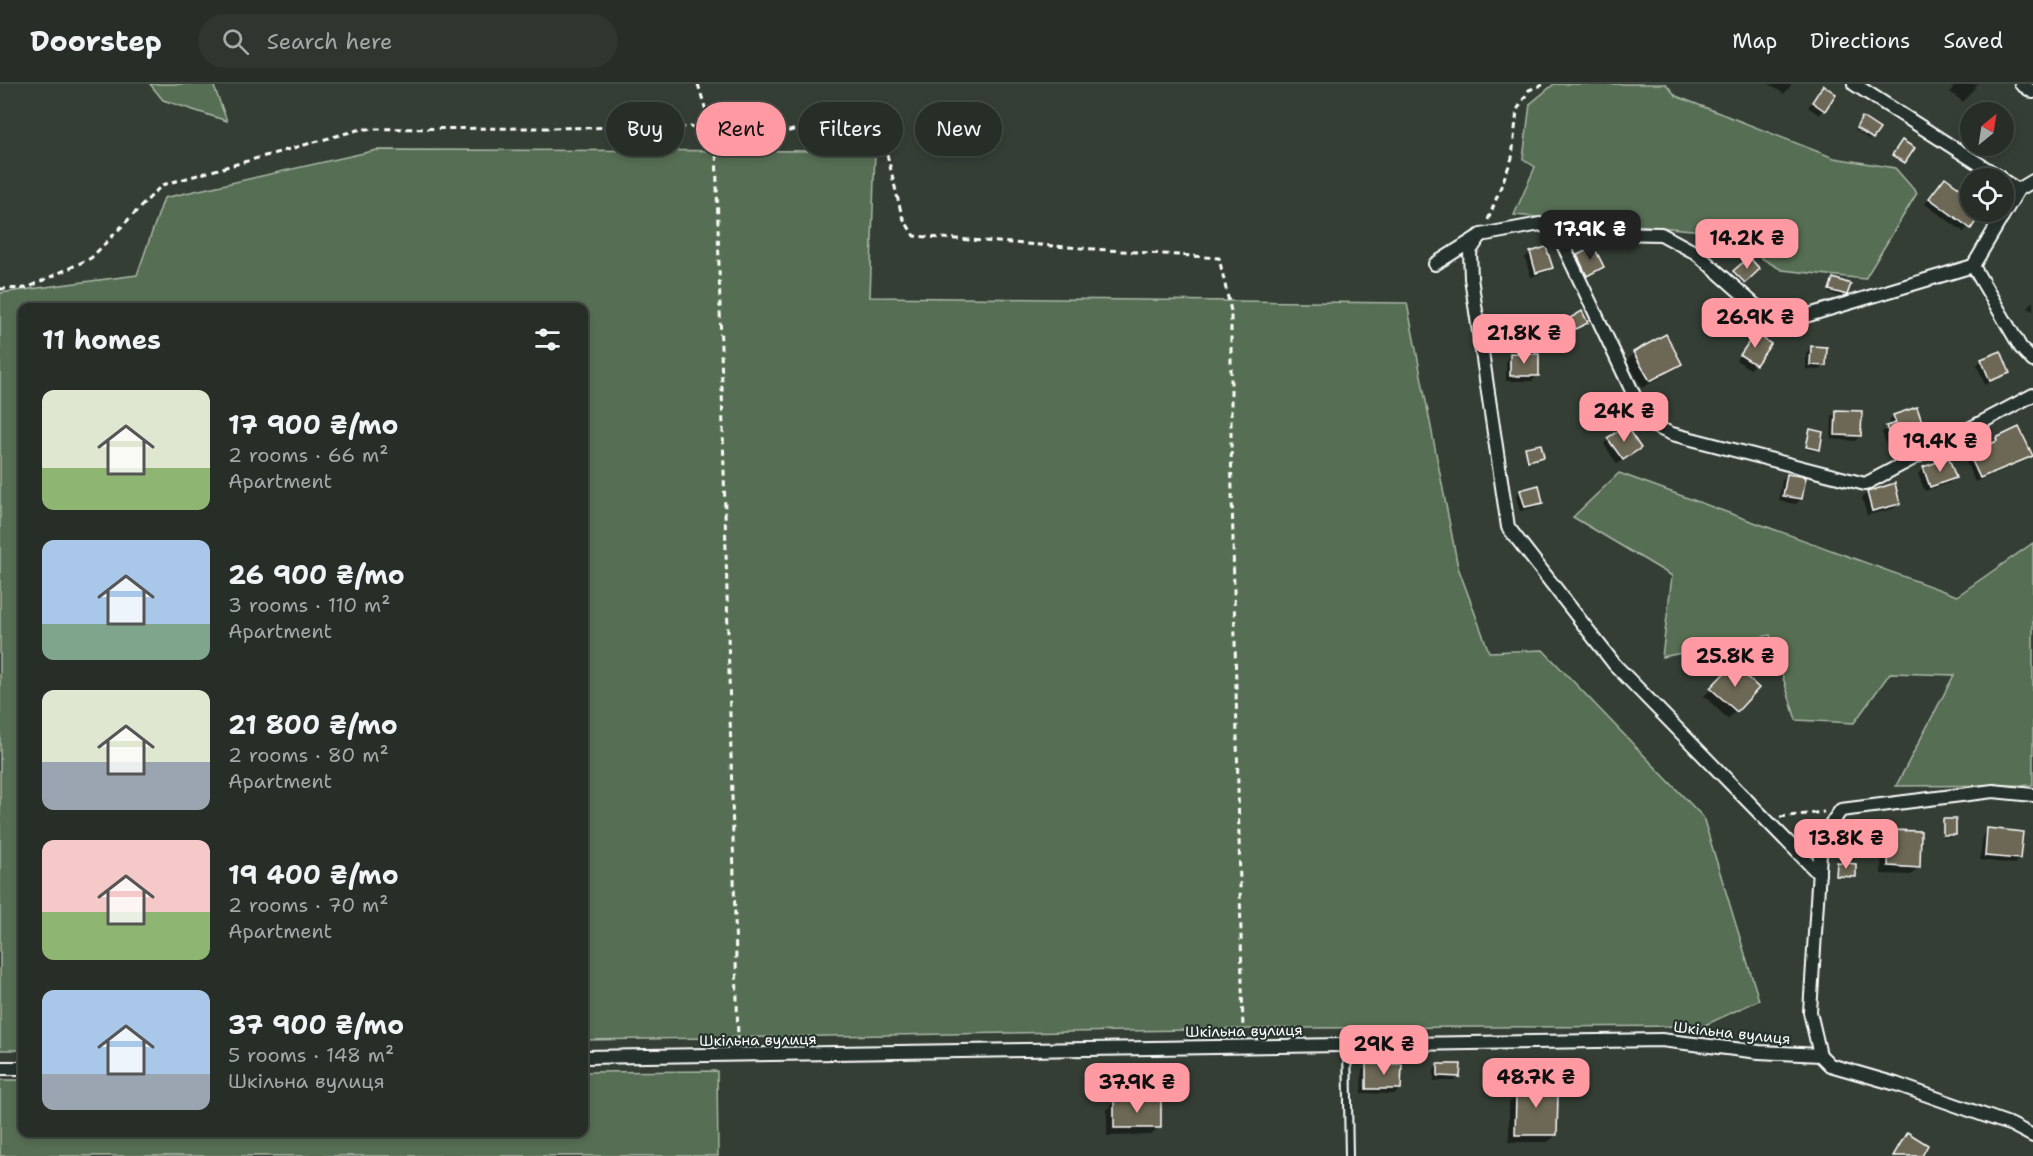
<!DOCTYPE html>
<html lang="en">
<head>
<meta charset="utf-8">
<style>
  body { margin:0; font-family:"Shantell Sans",sans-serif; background:#2f3630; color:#f1f3f6; height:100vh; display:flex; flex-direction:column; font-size:22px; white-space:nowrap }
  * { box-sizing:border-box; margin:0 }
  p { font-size:20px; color:#a4a8a8 }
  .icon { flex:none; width:33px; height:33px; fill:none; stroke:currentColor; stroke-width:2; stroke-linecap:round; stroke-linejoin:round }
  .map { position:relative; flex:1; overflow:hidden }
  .side { position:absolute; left:18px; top:219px; width:570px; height:834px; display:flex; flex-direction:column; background:#272e28; border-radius:12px; box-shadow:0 3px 9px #0003,0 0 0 2px #434a45 }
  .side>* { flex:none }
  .hud { position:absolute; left:606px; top:18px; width:570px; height:54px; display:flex; gap:12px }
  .needle { width:39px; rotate:30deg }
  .controls { position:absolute; left:1960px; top:18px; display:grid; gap:12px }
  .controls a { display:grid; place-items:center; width:54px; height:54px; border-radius:50%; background:#272e28; box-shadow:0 3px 9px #0003,0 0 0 2px #434a45; font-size:30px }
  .price { position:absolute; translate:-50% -51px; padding:0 14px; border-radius:12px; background:#ff9aa2; color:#111; font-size:20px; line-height:39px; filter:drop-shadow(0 2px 3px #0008) }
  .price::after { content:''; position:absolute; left:50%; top:36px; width:18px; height:14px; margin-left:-9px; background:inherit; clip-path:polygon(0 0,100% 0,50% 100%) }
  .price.active { background:#222; color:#fff }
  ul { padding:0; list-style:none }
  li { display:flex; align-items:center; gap:18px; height:150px; padding:0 24px }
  li span { display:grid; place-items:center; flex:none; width:168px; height:120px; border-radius:12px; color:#555 }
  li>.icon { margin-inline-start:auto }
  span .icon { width:72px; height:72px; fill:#fffc; stroke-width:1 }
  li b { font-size:26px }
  h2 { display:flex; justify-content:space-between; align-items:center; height:72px; padding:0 24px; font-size:26px }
  .pill { padding:0 21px; border-radius:27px; background:#272e28; box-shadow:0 3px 9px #0003,0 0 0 2px #434a45; font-size:21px; line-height:54px }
  .pill.active { background:#ff9aa2; color:#111 }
  header { display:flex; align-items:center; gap:36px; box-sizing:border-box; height:84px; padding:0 30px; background:#272e28; border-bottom:2px solid #434a45 }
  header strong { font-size:28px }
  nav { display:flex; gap:33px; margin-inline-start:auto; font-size:21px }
  .search { width:420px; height:54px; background:#2f3630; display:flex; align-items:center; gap:15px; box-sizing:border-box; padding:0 21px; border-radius:33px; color:#a4a8a8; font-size:22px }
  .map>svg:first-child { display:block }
</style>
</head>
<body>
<header>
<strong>Doorstep</strong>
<div class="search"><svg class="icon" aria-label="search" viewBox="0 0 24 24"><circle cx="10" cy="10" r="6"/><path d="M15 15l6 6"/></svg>Search here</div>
<nav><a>Map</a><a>Directions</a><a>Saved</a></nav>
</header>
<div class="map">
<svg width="2033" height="1072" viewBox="0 0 2033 1072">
  <rect width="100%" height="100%" fill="#343e35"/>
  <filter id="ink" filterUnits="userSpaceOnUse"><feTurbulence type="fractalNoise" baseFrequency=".0167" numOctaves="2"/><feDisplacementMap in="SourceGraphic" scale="12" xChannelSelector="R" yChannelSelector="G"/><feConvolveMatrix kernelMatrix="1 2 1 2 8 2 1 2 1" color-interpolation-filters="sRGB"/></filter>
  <g filter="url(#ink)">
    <g fill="#566e52" stroke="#aab6a8" stroke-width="1.5">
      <path d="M150 0H213L227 37 163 16Z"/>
      <path d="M1554 0H1666L1676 12 1834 74 1895 84 1917 109 1865 195 1782 186 1716 148 1514 131 1535 83 1523 75 1530 20Z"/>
      <path d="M377 66 875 67 870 213 1407 219 1458 483 1489 568 1543 566 1703 733 1759 916 1703 942 1304 944 584 956V224H22V966H0V209L137 191 164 114Z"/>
      <path d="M1619 389 1957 512 2033 459V701L1896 702 1954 591 1890 589 1854 639 1796 636 1770 551 1662 573 1672 492 1573 433Z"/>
      <path d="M717 987 718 1072H0V996H22V1048H584V988Z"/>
    </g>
    <g fill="#0007">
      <path d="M1769 0H1792L1784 10Z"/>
      <path d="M1956 0H1978L1963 18 1950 8Z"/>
      <path d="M1823 3 1824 26 1819 31 1808 23Z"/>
      <path d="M1861 37 1872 54 1870 56 1855 46Z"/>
      <path d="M1945 95 1971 114V128H1980L1964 148 1925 120Z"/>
      <path d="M1530 169 1551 183 1546 188 1531 193 1525 174Z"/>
      <path d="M1578 172 1602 183 1581 193 1573 177Z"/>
      <path d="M1734 188 1754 190 1739 203 1730 192Z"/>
      <path d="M1833 196 1849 201 1841 213 1828 208Z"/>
      <path d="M2033 217V227L2028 224Z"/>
      <path d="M1725 222 1732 242 1720 252 1708 237Z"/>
      <path d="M1570 235 1584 241 1573 246 1568 237Z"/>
      <path d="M1749 258 1769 260 1750 285 1736 276Z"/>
      <path d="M1811 264 1825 281 1820 286 1806 285V269Z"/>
      <path d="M1634 269 1680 279 1672 287 1642 304 1627 277Z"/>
      <path d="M1511 271 1537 292 1532 297H1506V276Z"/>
      <path d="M1982 276 2008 289 1985 301 1977 281Z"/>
      <path d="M1837 327 1860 352 1855 357 1831 355 1832 332Z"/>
      <path d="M1894 332 1926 352 1921 357 1889 368 1882 348 1891 342 1889 337Z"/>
      <path d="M2018 345 2032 372 2027 376 1975 398 1965 376Z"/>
      <path d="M1810 347 1818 365 1816 367 1805 365Z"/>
      <path d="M1608 355 1634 369 1617 380 1604 360Z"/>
      <path d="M1526 364 1543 373 1526 378Z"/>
      <path d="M1948 376 1954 394 1949 399 1925 407 1918 390 1923 385Z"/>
      <path d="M1787 391 1801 415 1796 420 1779 417 1782 396Z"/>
      <path d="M1521 407 1542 418 1537 423 1520 427 1516 412Z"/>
      <path d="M1867 409 1898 420 1893 425 1867 431 1862 414Z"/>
      <path d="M1733 582 1757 604 1728 635 1704 612Z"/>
      <path d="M1944 737 1955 751 1953 753H1942Z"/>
      <path d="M1988 746 2019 775 2014 780 1980 776 1983 751Z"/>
      <path d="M1890 747 1919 783 1911 791 1881 790 1882 755Z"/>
      <path d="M1838 780 1854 793H1835Z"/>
      <path d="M1367 981 1400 1005 1395 1010 1361 1009 1362 986Z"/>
      <path d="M1439 981 1459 992 1454 997H1434V986Z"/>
      <path d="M1525 993 1544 1013 1556 1051 1548 1058H1509V1019L1518 1012V1000Z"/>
      <path d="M1115 1017 1159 1044 1151 1051 1107 1052V1025Z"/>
    </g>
    <g fill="#6d6855" stroke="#fff" stroke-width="1.5">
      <path d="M1823 1 1836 10 1825 27 1812 18Z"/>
      <path d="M1862 33 1880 45 1873 55 1856 44Z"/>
      <path d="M1902 56 1915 64 1905 79 1892 71Z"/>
      <path d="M1945 93 1971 112V128H1982L1971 145 1929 114Z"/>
      <path d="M1546 163 1553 184 1536 189 1530 168Z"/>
      <path d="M1594 163 1604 183 1587 192 1577 171Z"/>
      <path d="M1749 173 1760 185 1745 199 1733 187Z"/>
      <path d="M1833 194 1851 200 1847 211 1829 206Z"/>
      <path d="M1725 220 1739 237 1725 248 1712 231Z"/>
      <path d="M1582 227 1588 239 1575 245 1570 234Z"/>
      <path d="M1755 249 1771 260 1756 281 1740 271Z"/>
      <path d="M1666 250 1682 280 1650 297 1633 268Z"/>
      <path d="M1811 262 1827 263 1826 282 1810 281Z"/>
      <path d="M2001 267 2010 289 1990 297 1981 275Z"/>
      <path d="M1510 269 1539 270V292H1510Z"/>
      <path d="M1917 323 1927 353 1894 364 1886 342 1896 339 1893 331Z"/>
      <path d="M1836 326 1862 327 1861 352 1835 351Z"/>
      <path d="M1626 342 1641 364 1623 376 1607 354Z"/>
      <path d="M2019 343 2033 372 1980 394 1969 370 1997 357 1996 354Z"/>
      <path d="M1810 345 1823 348 1820 366 1806 363Z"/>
      <path d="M1541 360 1544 373 1528 377 1525 363Z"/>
      <path d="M1949 374 1956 394 1930 403 1923 383Z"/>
      <path d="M1787 390 1806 393 1802 415 1783 412Z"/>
      <path d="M1895 399 1900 420 1872 427 1867 408Z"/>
      <path d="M1539 401 1543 419 1525 423 1520 406Z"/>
      <path d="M1733 580 1759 604 1737 628 1710 604Z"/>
      <rect x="1943" y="735" width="13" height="16"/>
      <path d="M1987 744 2023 748 2020 775 1985 772Z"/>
      <path d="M1889 746 1921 747 1920 784 1888 782Z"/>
      <path d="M1837 778 1856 780V793L1836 792Z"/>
      <path d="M1366 980H1402L1401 1005H1366Z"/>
      <path d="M1438 980H1461L1460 993 1438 992Z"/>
      <path d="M1525 992H1546V1011H1558L1557 1051H1515L1516 1011H1525Z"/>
      <path d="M1114 1015 1161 1016V1044H1114Z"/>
      <path d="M1907 1048 1928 1061 1922 1072H1893Z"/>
    </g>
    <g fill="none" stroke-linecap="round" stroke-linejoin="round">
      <defs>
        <path id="lane" d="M1347 961 1349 1072"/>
        <g id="street">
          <path d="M1854 0 2001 94"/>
          <path d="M2021 0 2033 8"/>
          <path d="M2004 97 2018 106 1973 182 2021 264 2033 277"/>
          <path d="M2018 106 2033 97"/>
          <path d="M1557 148 1661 150 1696 169 1756 222 1792 236 1973 182"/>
          <path d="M1481 151 1470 167 1471 194 1508 443 1615 581 1819 790"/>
          <path d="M1435 180 1481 151 1540 140 1557 148 1640 324 1654 342 1672 350 1865 400 2033 311"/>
          <path d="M1820 971 1810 928 1821 754 1841 726 1993 707 2033 711"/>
          <path d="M584 973 1661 956 1759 968 1820 971 1830 981 1896 1000 2012 1041 2033 1052"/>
          <path d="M0 984H22"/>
        </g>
      </defs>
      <use href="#lane" stroke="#fff" stroke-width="10"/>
      <use href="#street" stroke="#fff" stroke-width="16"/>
      <g stroke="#fff" stroke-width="3" stroke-dasharray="6 4.5" stroke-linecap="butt">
        <path d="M698 0 716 60 738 957"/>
        <path d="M716 60C766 60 813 32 863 39L886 66 902 132 914 152 1219 174 1231 227V359L1243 949"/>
        <path d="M1488 136 1512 74 1517 26 1529 6 1545 0"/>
        <path d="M0 205 27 204 91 174 162 101 361 45 710 43"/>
        <path d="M1780 733 1824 728"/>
      </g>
      <use href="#lane" stroke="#26332d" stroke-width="6"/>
      <use href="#street" stroke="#26332d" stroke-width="12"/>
    </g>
  </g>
  <g text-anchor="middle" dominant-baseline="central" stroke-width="4.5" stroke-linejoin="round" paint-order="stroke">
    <g font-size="15" fill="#fff" stroke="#26332d">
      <text transform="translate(1244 947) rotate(-1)">Шкільна вулиця</text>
      <text transform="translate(1732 949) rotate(6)">Шкільна вулиця</text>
      <text transform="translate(758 956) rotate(-1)">Шкільна вулиця</text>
    </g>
  </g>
</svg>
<div class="controls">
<a><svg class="needle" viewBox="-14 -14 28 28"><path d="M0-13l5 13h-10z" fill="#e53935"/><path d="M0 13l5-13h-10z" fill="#a4a8a8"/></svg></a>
<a><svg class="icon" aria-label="locate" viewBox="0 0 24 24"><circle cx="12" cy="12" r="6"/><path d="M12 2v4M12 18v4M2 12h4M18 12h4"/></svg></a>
</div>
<b class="price active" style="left:1590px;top:177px">17.9K ₴</b>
<b class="price" style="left:1747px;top:186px">14.2K ₴</b>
<b class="price" style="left:1755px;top:265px">26.9K ₴</b>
<b class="price" style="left:1524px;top:281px">21.8K ₴</b>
<b class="price" style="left:1624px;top:359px">24K ₴</b>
<b class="price" style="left:1940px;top:389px">19.4K ₴</b>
<b class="price" style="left:1735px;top:604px">25.8K ₴</b>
<b class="price" style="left:1846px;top:786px">13.8K ₴</b>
<b class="price" style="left:1384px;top:992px">29K ₴</b>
<b class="price" style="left:1536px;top:1025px">48.7K ₴</b>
<b class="price" style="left:1137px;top:1030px">37.9K ₴</b>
<div class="hud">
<a class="pill">Buy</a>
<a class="pill active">Rent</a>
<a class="pill">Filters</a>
<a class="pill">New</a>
</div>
<section class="side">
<h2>11 homes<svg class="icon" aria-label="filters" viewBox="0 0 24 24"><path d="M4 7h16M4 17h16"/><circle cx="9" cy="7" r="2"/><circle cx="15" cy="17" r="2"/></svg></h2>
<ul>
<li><span style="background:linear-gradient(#dfe7d0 65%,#8fb573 0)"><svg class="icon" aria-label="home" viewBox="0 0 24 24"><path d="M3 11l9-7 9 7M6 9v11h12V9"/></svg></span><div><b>17 900 ₴/mo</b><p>2 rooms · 66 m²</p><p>Apartment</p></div></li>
<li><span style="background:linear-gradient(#a9c7e8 70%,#7fa58c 0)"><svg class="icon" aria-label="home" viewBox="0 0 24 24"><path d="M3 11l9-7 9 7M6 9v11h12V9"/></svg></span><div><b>26 900 ₴/mo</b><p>3 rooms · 110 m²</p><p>Apartment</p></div></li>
<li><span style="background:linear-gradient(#dfe7d0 60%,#9aa5b1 0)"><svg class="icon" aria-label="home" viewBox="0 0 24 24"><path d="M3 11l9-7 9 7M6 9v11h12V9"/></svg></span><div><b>21 800 ₴/mo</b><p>2 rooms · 80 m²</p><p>Apartment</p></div></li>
<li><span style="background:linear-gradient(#f6c9c9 60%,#8fb573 0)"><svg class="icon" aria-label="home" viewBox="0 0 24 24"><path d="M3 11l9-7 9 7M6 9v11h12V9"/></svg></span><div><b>19 400 ₴/mo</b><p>2 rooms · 70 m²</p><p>Apartment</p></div></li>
<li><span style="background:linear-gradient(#a9c7e8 70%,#9aa5b1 0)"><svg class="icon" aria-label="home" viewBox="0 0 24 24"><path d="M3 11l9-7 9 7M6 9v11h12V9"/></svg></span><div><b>37 900 ₴/mo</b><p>5 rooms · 148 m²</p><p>Шкільна вулиця</p></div></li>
</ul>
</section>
</div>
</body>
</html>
